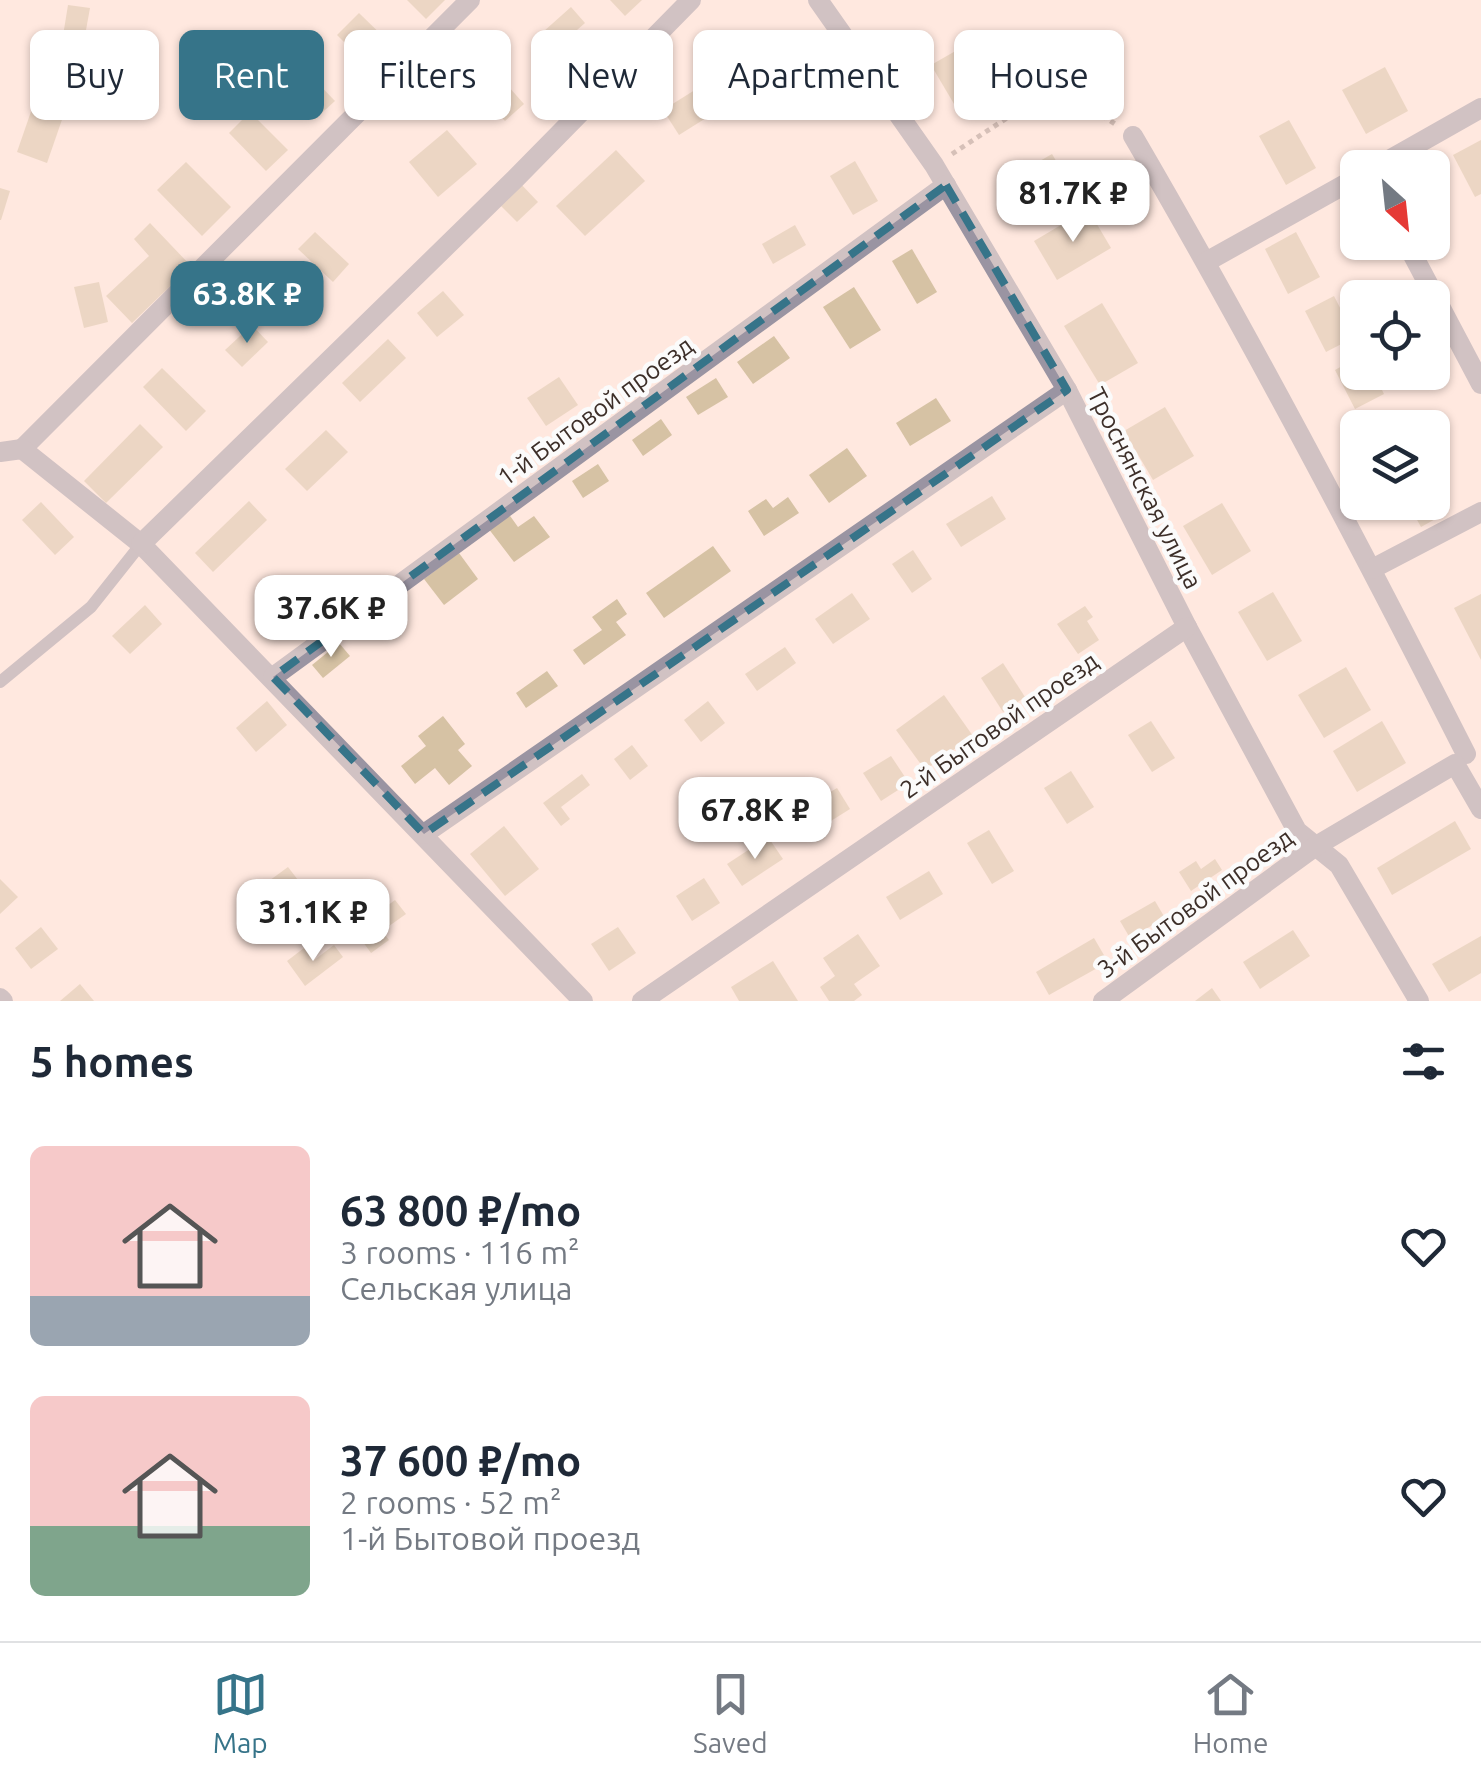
<!DOCTYPE html>
<html lang="en">
<head>
<meta charset="utf-8">
<style>
  body { margin:0; font-family:Ubuntu,sans-serif; background:#f2f2f3; color:#1f2937; height:100vh; display:flex; flex-direction:column; font-size:38px; white-space:nowrap }
  * { box-sizing:border-box; margin:0 }
  p { font-size:32px; color:#747a83 }
  .icon { flex:none; width:55px; height:55px; fill:none; stroke:currentColor; stroke-width:2; stroke-linecap:round; stroke-linejoin:round }
  .map { position:relative; height:1001px; overflow:hidden }
  .side { display:flex; flex-direction:column; background:#fff; flex:1 }
  .side>* { flex:none }
  .guide { position:absolute; left:30px; top:30px; width:1422px; height:90px; display:flex; gap:20px }
  .needle { width:65px; rotate:153deg }
  .buttons { position:absolute; left:1340px; top:150px; display:grid; gap:20px }
  .buttons a { display:grid; place-items:center; width:110px; height:110px; border-radius:15px; background:#fff; box-shadow:0 2px 8px #0004; font-size:50px }
  .price { position:absolute; translate:-50% -85px; padding:0 22px; border-radius:20px; background:#fff; color:#222; font-size:32px; line-height:65px; filter:drop-shadow(0 2px 5px #0008) }
  .price::after { content:''; position:absolute; left:50%; top:60px; width:30px; height:22px; margin-left:-15px; background:inherit; clip-path:polygon(0 0,100% 0,50% 100%) }
  .price.current { background:#367489; color:#fff }
  ul { padding:0; list-style:none }
  li { display:flex; align-items:center; gap:30px; height:250px; padding:0 30px }
  li span { display:grid; place-items:center; flex:none; width:280px; height:200px; border-radius:15px; color:#555 }
  li>.icon { margin-inline-start:auto }
  span .icon { width:120px; height:120px; fill:#fffc; stroke-width:1 }
  li b { font-size:42px }
  h2 { display:flex; justify-content:space-between; align-items:center; height:120px; padding:0 30px; font-size:42px }
  .pill { padding:0 35px; border-radius:15px; background:#fff; box-shadow:0 2px 8px #0004; font-size:35px; line-height:90px }
  .pill.current { background:#367489; color:#fff }
  .tab-bar { display:flex; justify-content:space-around; align-items:center; height:140px; border-top:2px solid #e0e1e3; background:#fff; font-size:28px; color:#747a83 }
  .tab-bar a { display:grid; justify-items:center; gap:5px }
  .tab-bar .current { color:#367489 }
  .map>svg:first-child { display:block }
</style>
</head>
<body>
<div class="map">
<svg width="1481" height="1001" viewBox="0 0 1481 1001">
  <rect width="100%" height="100%" fill="#ffe8df"/>
  <g fill="#d6c2a4">
    <path d="M407 0H445L426 19Z"/>
    <path d="M610 0H642L625 16Z"/>
    <path d="M68 5 90 8 82 52 61 48Z"/>
    <path d="M571 7 585 23 569 37 581 50 559 69 534 40Z"/>
    <path d="M359 13 393 46 371 69 337 35Z"/>
    <path d="M1100 37 1121 75 1083 96 1062 58Z"/>
    <path d="M773 41 799 76 763 102 738 67Z"/>
    <path d="M959 49 985 93 957 109 931 65Z"/>
    <path d="M1385 67 1408 111 1366 134 1342 90Z"/>
    <path d="M310 75 335 101 315 119 291 93Z"/>
    <path d="M499 76 524 104 505 121 480 94Z"/>
    <path d="M706 83 722 108 679 135 663 110Z"/>
    <path d="M35 100 65 111 47 163 17 152Z"/>
    <path d="M250 112 288 150 266 171 229 133Z"/>
    <path d="M1289 120 1316 168 1286 185 1259 136Z"/>
    <path d="M447 130 477 164 438 197 409 162Z"/>
    <path d="M1481 140V194L1475 197 1453 155Z"/>
    <path d="M616 150 645 181 585 236 556 206Z"/>
    <path d="M1052 154 1071 186 1017 218 998 185Z"/>
    <path d="M855 161 878 201 853 215 830 176Z"/>
    <path d="M186 162 231 207 202 236 157 190Z"/>
    <path d="M519 182 538 202 517 222 497 202Z"/>
    <path d="M0 188 10 191 1 220H0Z"/>
    <path d="M1088 209 1111 248 1057 280 1034 241Z"/>
    <path d="M150 223 191 266 132 323 106 296 149 256 134 239Z"/>
    <path d="M795 225 806 245 773 264 762 244Z"/>
    <path d="M315 232 349 264 333 282 298 249Z"/>
    <path d="M1296 232 1320 277 1288 294 1265 249Z"/>
    <path d="M912 249 937 292 917 304 892 261Z"/>
    <path d="M99 282 108 322 84 328 74 287Z"/>
    <path d="M283 282 307 307 288 325 264 300Z"/>
    <path d="M854 287 881 330 850 349 823 307Z"/>
    <path d="M443 291 464 315 437 337 417 313Z"/>
    <path d="M1334 296 1355 337 1326 352 1305 311Z"/>
    <path d="M1102 303 1138 363 1100 385 1064 326Z"/>
    <path d="M252 325 268 342 242 367 225 350Z"/>
    <path d="M774 336 790 358 753 384 737 362Z"/>
    <path d="M388 339 406 358 360 402 342 383Z"/>
    <path d="M1358 357V372H1373L1384 394 1355 409 1335 370Z"/>
    <path d="M162 368 206 411 186 431 143 387Z"/>
    <path d="M559 377 578 405 546 426 527 398Z"/>
    <path d="M716 378 728 397 698 415 686 397Z"/>
    <path d="M936 398 951 421 910 446 896 423Z"/>
    <path d="M1165 407 1194 456 1153 480 1124 431Z"/>
    <path d="M1395 414 1402 428H1369Z"/>
    <path d="M661 419 672 435 643 456 632 440Z"/>
    <path d="M140 424 163 447 106 503 84 481Z"/>
    <path d="M326 430 348 452 307 491 285 469Z"/>
    <path d="M847 448 867 476 829 503 809 475Z"/>
    <path d="M598 464 609 481 583 498 572 481Z"/>
    <path d="M1432 482 1448 512 1421 527 1407 502H1432Z"/>
    <path d="M992 496 1006 519 961 547 946 524Z"/>
    <path d="M788 497 799 513 764 536 748 511 766 499 773 508Z"/>
    <path d="M249 501 267 520 213 572 195 553Z"/>
    <path d="M41 502 74 537 55 555 22 520Z"/>
    <path d="M1222 503 1251 551 1212 575 1183 526Z"/>
    <path d="M508 513 518 527 534 516 550 537 514 562 488 528Z"/>
    <path d="M713 546 731 571 664 618 646 593Z"/>
    <path d="M913 550 932 579 912 593 892 564Z"/>
    <path d="M459 553 478 579 444 605 424 579Z"/>
    <path d="M1273 592 1302 641 1267 661 1238 612Z"/>
    <path d="M852 593 870 619 833 644 815 619Z"/>
    <path d="M1481 594V660L1454 608Z"/>
    <path d="M617 599 627 614 616 622 626 635 584 665 573 650 602 630 592 617Z"/>
    <path d="M145 605 162 624 130 654 112 636Z"/>
    <path d="M1085 606 1093 617 1087 621 1099 640 1078 654 1057 624Z"/>
    <path d="M339 643 350 656 323 678 312 665Z"/>
    <path d="M785 647 796 663 757 691 745 674Z"/>
    <path d="M1003 663 1025 697 1003 712 981 678Z"/>
    <path d="M1346 667 1371 710 1324 738 1298 695Z"/>
    <path d="M547 671 558 686 526 708 516 693Z"/>
    <path d="M944 695 973 736 925 770 896 730Z"/>
    <path d="M267 701 287 725 256 752 236 728Z"/>
    <path d="M708 701 725 723 701 742 684 720Z"/>
    <path d="M443 716 465 744 458 750 472 766 449 785 435 768 415 784 401 766 426 746 418 736Z"/>
    <path d="M1151 721 1175 758 1152 772 1128 735Z"/>
    <path d="M1382 721 1406 763 1357 792 1333 751Z"/>
    <path d="M632 745 648 766 630 780 614 759Z"/>
    <path d="M891 756 909 783 881 801 863 773Z"/>
    <path d="M1071 771 1094 807 1067 824 1044 788Z"/>
    <path d="M582 774 590 785 561 807 570 819 561 826 543 803Z"/>
    <path d="M837 788 850 809 818 829 805 807Z"/>
    <path d="M1455 821 1471 849 1392 895 1377 868Z"/>
    <path d="M504 826 539 869 505 896 470 854Z"/>
    <path d="M989 830 1014 871 992 884 967 843Z"/>
    <path d="M768 837 783 859 742 886 727 864Z"/>
    <path d="M1215 859 1222 870 1191 891 1179 872 1196 861 1201 869Z"/>
    <path d="M288 867 308 893 281 912 262 886Z"/>
    <path d="M929 871 943 894 900 920 886 897Z"/>
    <path d="M704 878 720 903 692 921 676 896Z"/>
    <path d="M0 879 18 897 0 914Z"/>
    <path d="M395 900 406 914 382 931 389 940 371 953 341 912 353 902 367 921Z"/>
    <path d="M1155 901 1165 918 1130 938 1120 921Z"/>
    <path d="M41 927 58 949 31 969 15 948Z"/>
    <path d="M618 927 636 953 609 971 591 944Z"/>
    <path d="M1293 930 1310 956 1260 989 1243 962Z"/>
    <path d="M858 934 880 966 854 984 862 995 854 1001H829L820 987 835 976 823 958Z"/>
    <path d="M1481 936V973L1449 992 1432 964Z"/>
    <path d="M1094 938 1108 962 1049 995 1036 972Z"/>
    <path d="M334 945 343 957 305 986 287 961 304 948 313 961Z"/>
    <path d="M773 961 798 1001H739L731 987Z"/>
    <path d="M80 984 94 1001H60Z"/>
    <path d="M1212 988 1221 1001H1195Z"/>
  </g>
  <g fill="none" stroke-linecap="round" stroke-linejoin="round">
    <path stroke="#a49189" stroke-width="5" stroke-dasharray="5 5" stroke-linecap="butt" d="M952 154 1057 85 1118 126"/>
    <path stroke="#9a94a2" stroke-width="12" d="M0 682 91 607 141 544"/>
    <g stroke="#9a94a2" stroke-width="20">
      <path d="M818 0 934 165 1067 390 1187 627 1297 831 1339 865 1419 1001"/>
      <path d="M1133 136C1251 338 1360 545 1466 754"/>
      <path d="M1375 168 1481 108"/>
      <path d="M1406 242 1481 384"/>
      <path d="M1206 262 1358 177"/>
      <path d="M22 449 470 0"/>
      <path d="M0 452 22 449 141 544 583 1001"/>
      <path d="M141 544 515 179 691 0"/>
      <path d="M1372 569 1481 512"/>
      <path d="M273 677 946 185"/>
      <path d="M424 834 1067 390"/>
      <path d="M0 998 3 1001"/>
      <path d="M642 1001 1187 627"/>
      <path d="M1103 1001 1316 846 1455 764 1481 809"/>
    </g>
  </g>
  <path d="M0 0H1481V1001H0ZM946 185 1067 390 424 834 273 677Z" fill="#ffe8df" fill-opacity=".55" fill-rule="evenodd"/>
  <path fill="none" stroke="#367489" stroke-width="8" stroke-dasharray="20 12" stroke-linejoin="round" d="M946 185 1067 390 424 834 273 677Z"/>
  <g text-anchor="middle" dominant-baseline="central" stroke-width="9" stroke-linejoin="round" paint-order="stroke">
    <g font-size="25" fill="#3d2f29" stroke="#fbfbfb">
      <text transform="translate(595 411) rotate(-36)">1-й Бытовой проезд</text>
      <text transform="translate(1145 488) rotate(63)">Троснянская улица</text>
      <text transform="translate(999 725) rotate(-35)">2-й Бытовой проезд</text>
      <text transform="translate(1195 903) rotate(-36)">3-й Бытовой проезд</text>
    </g>
  </g>
</svg>
<div class="buttons">
<a><svg class="needle" viewBox="-14 -14 28 28"><path d="M0-13l5 13h-10z" fill="#e53935"/><path d="M0 13l5-13h-10z" fill="#747a83"/></svg></a>
<a><svg class="icon" aria-label="locate" viewBox="0 0 24 24"><circle cx="12" cy="12" r="6"/><path d="M12 2v4M12 18v4M2 12h4M18 12h4"/></svg></a>
<a><svg class="icon" aria-label="layers" viewBox="0 0 24 24"><path d="M12 4l9 5-9 5-9-5zM3 14l9 5 9-5"/></svg></a>
</div>
<b class="price" style="left:1073px;top:245px">81.7K ₽</b>
<b class="price current" style="left:247px;top:346px">63.8K ₽</b>
<b class="price" style="left:331px;top:660px">37.6K ₽</b>
<b class="price" style="left:755px;top:862px">67.8K ₽</b>
<b class="price" style="left:313px;top:964px">31.1K ₽</b>
<div class="guide">
<a class="pill">Buy</a>
<a class="pill current">Rent</a>
<a class="pill">Filters</a>
<a class="pill">New</a>
<a class="pill">Apartment</a>
<a class="pill">House</a>
</div>
</div>
<section class="side">
<h2>5 homes<svg class="icon" aria-label="filters" viewBox="0 0 24 24"><path d="M4 7h16M4 17h16"/><circle cx="9" cy="7" r="2"/><circle cx="15" cy="17" r="2"/></svg></h2>
<ul>
<li><span style="background:linear-gradient(#f6c9c9 75%,#9aa5b1 0)"><svg class="icon" aria-label="home" viewBox="0 0 24 24"><path d="M3 11l9-7 9 7M6 9v11h12V9"/></svg></span><div><b>63 800 ₽/mo</b><p>3 rooms · 116 m²</p><p>Сельская улица</p></div><svg class="icon" aria-label="heart" viewBox="0 0 24 24"><path d="M12 20l-8-8c-3-5 5-10 8-4 3-6 11-1 8 4z"/></svg></li>
<li><span style="background:linear-gradient(#f6c9c9 65%,#7fa58c 0)"><svg class="icon" aria-label="home" viewBox="0 0 24 24"><path d="M3 11l9-7 9 7M6 9v11h12V9"/></svg></span><div><b>37 600 ₽/mo</b><p>2 rooms · 52 m²</p><p>1-й Бытовой проезд</p></div><svg class="icon" aria-label="heart" viewBox="0 0 24 24"><path d="M12 20l-8-8c-3-5 5-10 8-4 3-6 11-1 8 4z"/></svg></li>
</ul>
</section>
<nav class="tab-bar">
<a class="current"><svg class="icon" aria-label="map" viewBox="0 0 24 24"><path d="M3 6l6-2 6 2 6-2v14l-6 2-6-2-6 2zM9 4v14M15 6v14"/></svg>Map</a>
<a><svg class="icon" aria-label="saved" viewBox="0 0 24 24"><path d="M7 4h10v16l-5-4-5 4z"/></svg>Saved</a>
<a><svg class="icon" aria-label="home" viewBox="0 0 24 24"><path d="M3 11l9-7 9 7M6 9v11h12V9"/></svg>Home</a>
</nav>
</body>
</html>
